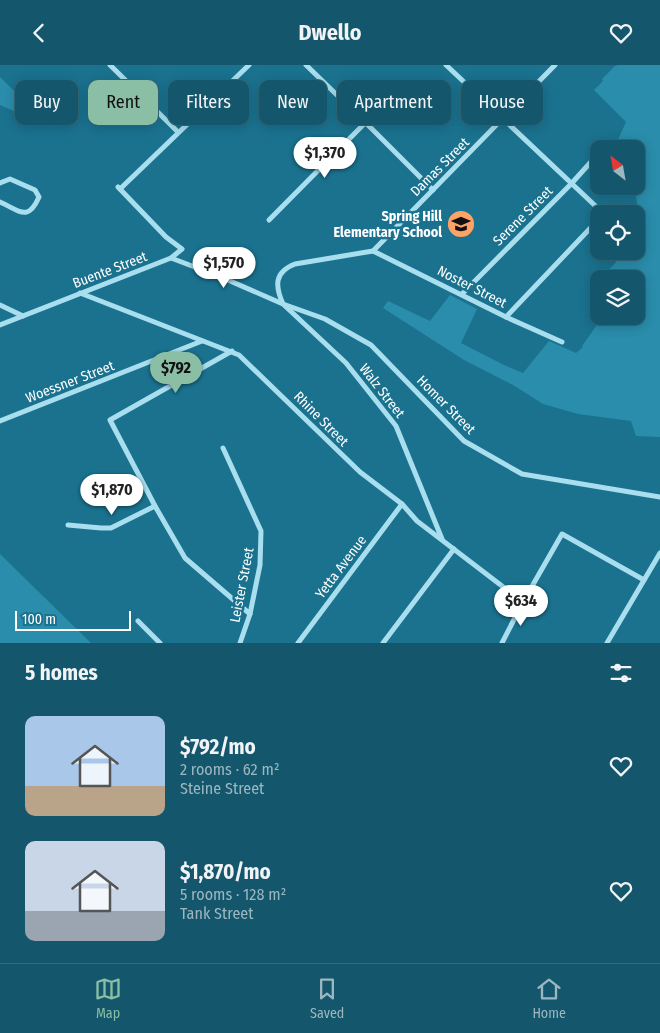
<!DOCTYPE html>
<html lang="en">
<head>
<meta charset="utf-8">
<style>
  body { margin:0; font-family:"Fira Sans Condensed",sans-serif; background:#1d5c71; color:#f1f3f6; height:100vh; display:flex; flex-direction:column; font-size:19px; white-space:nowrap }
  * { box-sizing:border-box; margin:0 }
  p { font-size:16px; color:#9db7c1 }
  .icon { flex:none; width:28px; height:28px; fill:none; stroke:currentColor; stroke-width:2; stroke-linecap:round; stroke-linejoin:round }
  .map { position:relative; height:578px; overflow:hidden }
  .sheet { display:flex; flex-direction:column; background:#14566b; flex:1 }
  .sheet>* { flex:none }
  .guide { position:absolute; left:15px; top:15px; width:630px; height:45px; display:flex; gap:10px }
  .needle { width:32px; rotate:329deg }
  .buttons { position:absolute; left:590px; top:75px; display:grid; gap:10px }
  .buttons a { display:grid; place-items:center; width:55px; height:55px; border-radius:10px; background:#14566b; box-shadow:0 2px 12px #0003,0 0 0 1px #336c7e; font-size:25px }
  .scale { position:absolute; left:15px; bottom:12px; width:116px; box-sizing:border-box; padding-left:5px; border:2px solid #fff; border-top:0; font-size:14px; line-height:18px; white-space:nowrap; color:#fff; -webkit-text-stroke:4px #1a728f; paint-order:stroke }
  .price { position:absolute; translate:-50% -42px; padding:0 11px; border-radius:18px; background:#fff; color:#222; font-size:16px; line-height:32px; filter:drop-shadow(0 1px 2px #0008) }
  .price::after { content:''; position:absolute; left:50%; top:30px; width:15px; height:11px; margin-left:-8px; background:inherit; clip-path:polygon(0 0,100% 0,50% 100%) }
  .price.active { background:#8abfa5; color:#111 }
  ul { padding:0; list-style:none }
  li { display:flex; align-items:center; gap:15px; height:125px; padding:0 25px }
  li span { display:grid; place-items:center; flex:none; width:140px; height:100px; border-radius:10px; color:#555 }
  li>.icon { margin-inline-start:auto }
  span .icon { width:60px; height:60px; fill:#fffc; stroke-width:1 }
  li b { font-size:21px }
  h2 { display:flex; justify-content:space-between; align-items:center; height:60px; padding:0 25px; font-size:21px }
  .tag { padding:0 18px; border-radius:10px; background:#14566b; box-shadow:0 2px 12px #0003,0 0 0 1px #336c7e; font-size:18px; line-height:45px }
  .tag.active { background:#8abfa5; color:#111 }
  header { display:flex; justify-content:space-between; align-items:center; height:65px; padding:0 25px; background:#14566b; font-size:22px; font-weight:700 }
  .tab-bar { display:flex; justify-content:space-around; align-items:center; height:70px; border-top:1px solid #336c7e; background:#14566b; font-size:14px; color:#9db7c1 }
  .tab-bar a { display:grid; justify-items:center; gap:2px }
  .tab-bar .active { color:#8abfa5 }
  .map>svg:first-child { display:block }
</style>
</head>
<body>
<header><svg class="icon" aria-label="back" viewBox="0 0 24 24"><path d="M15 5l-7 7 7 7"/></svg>Dwello<svg class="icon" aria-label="heart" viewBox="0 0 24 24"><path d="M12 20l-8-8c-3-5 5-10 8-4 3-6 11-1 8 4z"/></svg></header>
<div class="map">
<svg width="660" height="578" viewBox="0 0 660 578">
  <rect width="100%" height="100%" fill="#1a728f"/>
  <g fill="#2a8dab">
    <path d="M618 0H660V372L636 371 631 356 578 349 543 339 513 320 464 295 383 243 388 236 430 256 450 230 477 244 461 278 504 300 523 308 549 276 576 288 583 282 582 281 597 260 600 251H636V214H608L604 210 616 197 620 186H636V149C639 140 636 129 632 121H636V84H621L616 79 626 57 594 25 603 16 602 14 615 1Z"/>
    <path d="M0 12 51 62 0 40Z"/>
    <path d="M0 489 91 578H0Z"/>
  </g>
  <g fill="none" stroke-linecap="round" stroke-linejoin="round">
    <g stroke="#a8deee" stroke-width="5">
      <path d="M110 0 178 67"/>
      <path d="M306 0 373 65 433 125"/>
      <path d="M446 0 604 149"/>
      <path d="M555 0 373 186 295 199C274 207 275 221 283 239L325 254 371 280 464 376 522 409 660 432"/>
      <path d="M603 84V83"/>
      <path d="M0 118 10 114 35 125 39 132C28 157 20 146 0 137"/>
      <path d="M120 124 249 0"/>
      <path d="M604 149 610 142"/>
      <path d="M269 155 365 58"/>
      <path d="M373 186 506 252 562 277"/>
      <path d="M171 193 221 212 283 239 346 298 396 361 442 474"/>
      <path d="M80 228 239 290 360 407 402 439 417 456 523 537"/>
      <path d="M462 229 571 119 599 88"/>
      <path d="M0 240 23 251"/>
      <path d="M506 252 599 154"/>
      <path d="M0 260 171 193 182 184 166 172 118 122"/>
      <path d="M232 286 110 355 155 441 185 493 250 549"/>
      <path d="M0 356 202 276"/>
      <path d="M223 383 261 466 260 500 250 549 240 578"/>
      <path d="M68 460 101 463H111L155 441"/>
      <path d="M138 556 160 578"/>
      <path d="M298 578 402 439"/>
      <path d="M383 578 454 484"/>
      <path d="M502 578 523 537 562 469 644 515"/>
      <path d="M607 578 660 488"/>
    </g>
  </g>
  <defs>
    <symbol id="school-disc" viewBox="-11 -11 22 22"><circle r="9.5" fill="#ffa266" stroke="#1a728f"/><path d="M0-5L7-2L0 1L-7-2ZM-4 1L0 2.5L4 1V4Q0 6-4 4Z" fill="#111"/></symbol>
  </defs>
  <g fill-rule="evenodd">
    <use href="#school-disc" x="445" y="143" width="32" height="32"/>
  </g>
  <g text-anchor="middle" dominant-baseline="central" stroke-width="5" stroke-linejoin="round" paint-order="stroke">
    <g font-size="14" fill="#fff" stroke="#1a728f">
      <text transform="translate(440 102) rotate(-45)">Damas Street</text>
      <text transform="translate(523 151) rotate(-45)">Serene Street</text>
      <text transform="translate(110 205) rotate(-21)">Buente Street</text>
      <text transform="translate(472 222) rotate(27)">Noster Street</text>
      <text transform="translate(70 317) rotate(-21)">Woessner Street</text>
      <text transform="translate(382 326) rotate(52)">Walz Street</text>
      <text transform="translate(446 340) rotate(45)">Homer Street</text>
      <text transform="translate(321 354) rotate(45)">Rhine Street</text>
      <text transform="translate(341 502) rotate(-53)">Yetta Avenue</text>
      <text transform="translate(242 520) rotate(-79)">Leister Street</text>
    </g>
    <g font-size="14" font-weight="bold" fill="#fff" stroke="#1a728f" text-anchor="end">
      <text x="442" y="151">Spring Hill<tspan x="442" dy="16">Elementary School</tspan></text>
    </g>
  </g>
</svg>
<div class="buttons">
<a><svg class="needle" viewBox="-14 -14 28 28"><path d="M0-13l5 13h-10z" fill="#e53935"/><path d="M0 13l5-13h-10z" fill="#9db7c1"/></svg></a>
<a><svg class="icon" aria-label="locate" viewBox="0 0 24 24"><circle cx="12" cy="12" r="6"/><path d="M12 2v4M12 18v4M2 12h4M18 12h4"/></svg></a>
<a><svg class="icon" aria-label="layers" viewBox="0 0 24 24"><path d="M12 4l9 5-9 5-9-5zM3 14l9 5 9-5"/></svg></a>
</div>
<div class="scale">100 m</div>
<b class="price" style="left:325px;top:114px">$1,370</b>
<b class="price" style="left:224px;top:224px">$1,570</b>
<b class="price active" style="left:176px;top:329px">$792</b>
<b class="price" style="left:112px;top:451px">$1,870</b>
<b class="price" style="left:521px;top:562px">$634</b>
<div class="guide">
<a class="tag">Buy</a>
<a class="tag active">Rent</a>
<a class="tag">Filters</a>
<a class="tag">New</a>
<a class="tag">Apartment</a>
<a class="tag">House</a>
</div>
</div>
<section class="sheet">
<h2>5 homes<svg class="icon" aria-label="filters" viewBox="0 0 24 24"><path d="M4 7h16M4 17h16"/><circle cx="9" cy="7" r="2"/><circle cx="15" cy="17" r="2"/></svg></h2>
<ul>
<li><span style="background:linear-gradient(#a9c7e8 70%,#b9a48a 0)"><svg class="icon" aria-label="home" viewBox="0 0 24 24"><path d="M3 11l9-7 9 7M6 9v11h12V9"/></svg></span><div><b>$792/mo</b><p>2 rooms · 62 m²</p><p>Steine Street</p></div><svg class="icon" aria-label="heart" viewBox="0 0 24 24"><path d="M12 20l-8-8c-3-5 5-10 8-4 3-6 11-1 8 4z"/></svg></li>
<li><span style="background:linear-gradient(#c9d6e8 70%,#9aa5b1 0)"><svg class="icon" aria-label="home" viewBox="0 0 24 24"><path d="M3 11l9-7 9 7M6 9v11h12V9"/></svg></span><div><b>$1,870/mo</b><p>5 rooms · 128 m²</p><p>Tank Street</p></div><svg class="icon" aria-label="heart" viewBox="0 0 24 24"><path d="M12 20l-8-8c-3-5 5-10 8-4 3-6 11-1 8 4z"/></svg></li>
</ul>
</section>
<nav class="tab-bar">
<a class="active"><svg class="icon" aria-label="map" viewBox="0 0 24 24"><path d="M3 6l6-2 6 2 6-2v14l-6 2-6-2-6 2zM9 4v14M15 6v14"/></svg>Map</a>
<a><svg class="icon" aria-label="saved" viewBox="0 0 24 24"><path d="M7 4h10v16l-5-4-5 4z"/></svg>Saved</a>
<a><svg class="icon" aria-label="home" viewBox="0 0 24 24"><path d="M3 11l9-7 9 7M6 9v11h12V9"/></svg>Home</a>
</nav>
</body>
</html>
